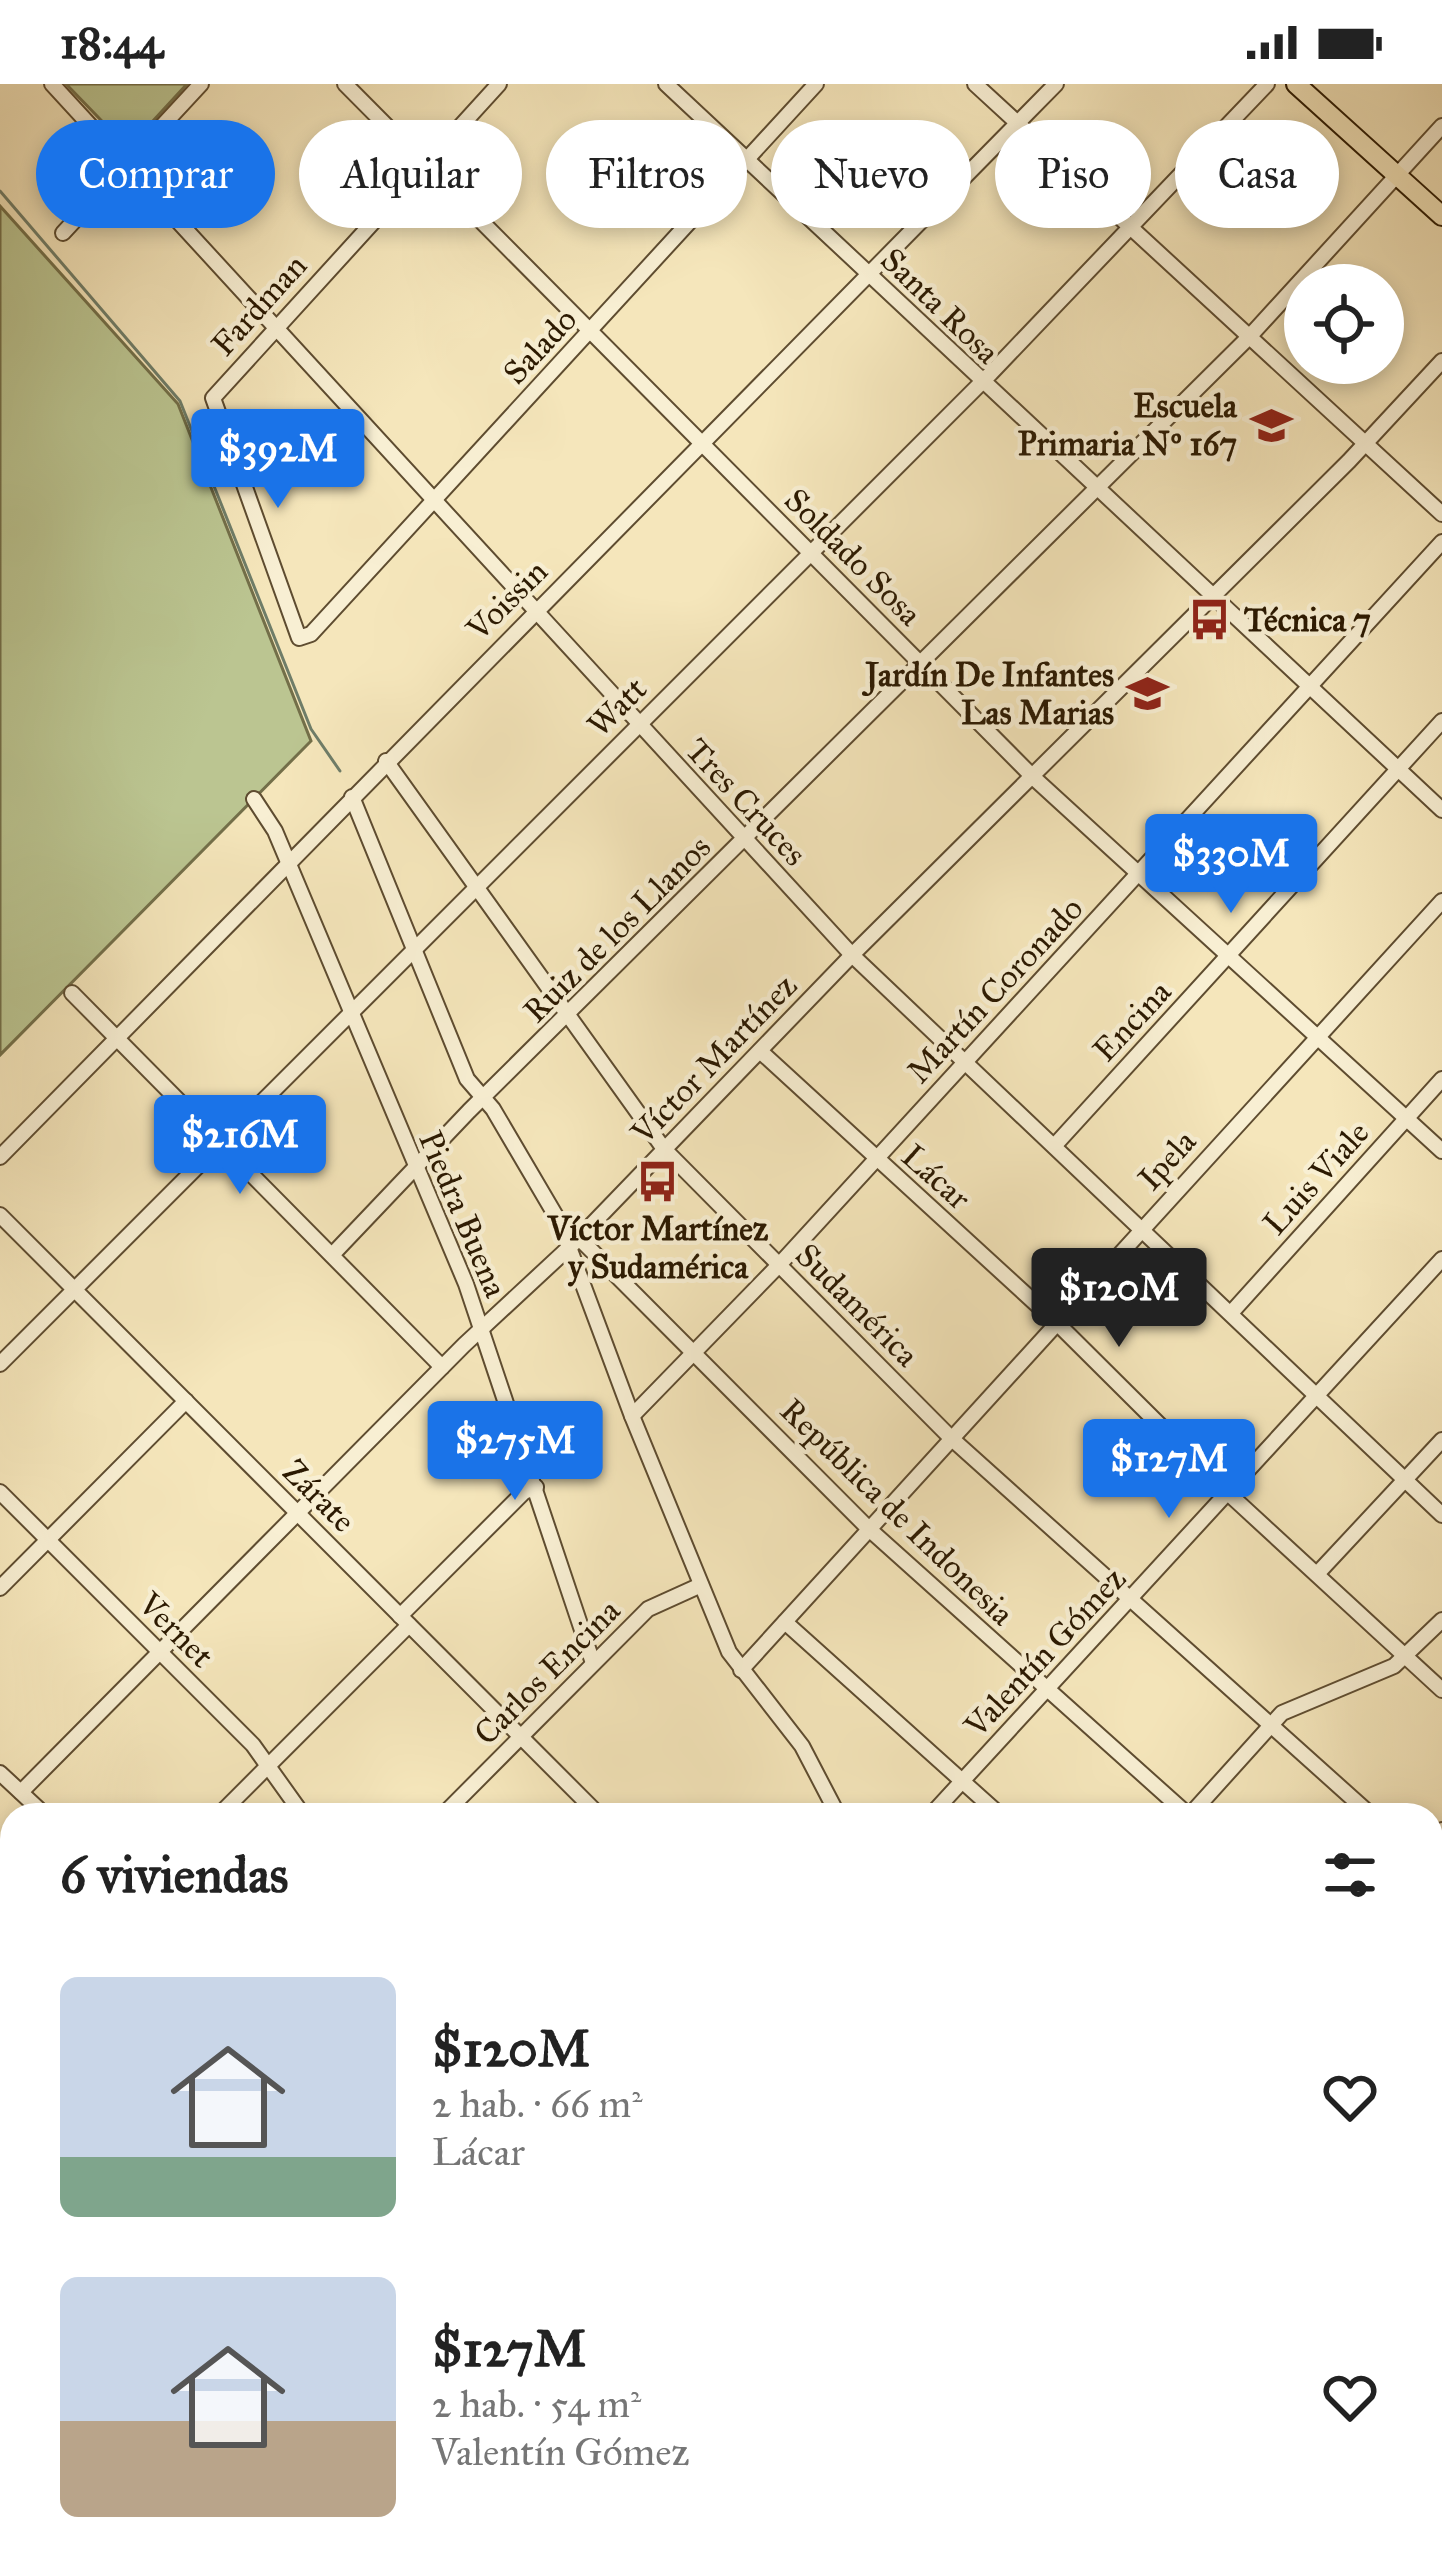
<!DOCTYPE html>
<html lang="es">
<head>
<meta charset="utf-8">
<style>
  body { margin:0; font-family:"IM FELL Great Primer",serif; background:#f2f2f2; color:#222; height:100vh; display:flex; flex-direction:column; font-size:45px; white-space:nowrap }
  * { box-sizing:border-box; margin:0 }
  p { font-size:39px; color:#767676 }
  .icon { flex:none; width:66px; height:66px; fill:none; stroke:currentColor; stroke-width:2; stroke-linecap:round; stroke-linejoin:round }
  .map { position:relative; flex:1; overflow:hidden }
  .details { position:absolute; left:0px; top:1719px; width:1443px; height:771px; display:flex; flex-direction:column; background:#fff; border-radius:36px 36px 0 0; box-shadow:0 6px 18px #0003 }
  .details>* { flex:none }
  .banner { position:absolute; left:36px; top:36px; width:1371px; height:108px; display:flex; gap:24px }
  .buttons { position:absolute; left:1284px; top:180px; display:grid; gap:24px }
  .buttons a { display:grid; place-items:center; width:120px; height:120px; border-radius:50%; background:#fff; box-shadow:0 6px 18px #0003; font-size:60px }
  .price { position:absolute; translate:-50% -102px; padding:0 27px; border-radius:12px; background:#1a73e8; color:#fff; font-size:39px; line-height:78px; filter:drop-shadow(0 3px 6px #0008) }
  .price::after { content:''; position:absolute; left:50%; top:72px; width:36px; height:27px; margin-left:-18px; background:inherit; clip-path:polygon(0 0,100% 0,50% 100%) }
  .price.selected { background:#222; color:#fff }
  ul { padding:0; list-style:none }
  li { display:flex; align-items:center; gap:36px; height:300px; padding:0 60px }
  li span { display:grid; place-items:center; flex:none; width:336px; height:240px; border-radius:18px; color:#555 }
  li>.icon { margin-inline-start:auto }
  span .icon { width:144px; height:144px; fill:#fffc; stroke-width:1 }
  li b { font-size:51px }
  h2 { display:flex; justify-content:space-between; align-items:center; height:144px; padding:0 60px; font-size:51px }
  .pill { padding:0 42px; border-radius:54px; background:#fff; box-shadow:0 6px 18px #0003; font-size:42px; line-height:108px }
  .pill.selected { background:#1a73e8; color:#fff }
  .status { display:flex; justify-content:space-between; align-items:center; height:84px; padding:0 60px; background:#fff; direction:ltr }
  .status svg { height:33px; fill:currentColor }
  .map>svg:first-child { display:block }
</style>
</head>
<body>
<div class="status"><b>18:44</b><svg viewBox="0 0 49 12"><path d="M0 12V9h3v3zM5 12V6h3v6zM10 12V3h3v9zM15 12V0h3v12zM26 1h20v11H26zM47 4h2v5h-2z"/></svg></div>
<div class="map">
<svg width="1442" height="2488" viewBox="0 0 1442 2488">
  <rect width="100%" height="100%" fill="#f5e6bb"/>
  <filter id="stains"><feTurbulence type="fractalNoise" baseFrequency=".00167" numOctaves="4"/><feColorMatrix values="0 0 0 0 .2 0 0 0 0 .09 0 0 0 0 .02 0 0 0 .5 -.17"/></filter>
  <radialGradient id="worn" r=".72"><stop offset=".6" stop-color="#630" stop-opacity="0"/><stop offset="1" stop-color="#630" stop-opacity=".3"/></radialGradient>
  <g fill="#bbc591" stroke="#736f49" stroke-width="3">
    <path d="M66 0H187L128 64Z"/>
    <path d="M0 122 178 320 311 657 0 971Z"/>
  </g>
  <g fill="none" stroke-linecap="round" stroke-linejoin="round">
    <path stroke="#6f7d68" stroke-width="3" d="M0 107 180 317 311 645 340 687"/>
    <defs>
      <g id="minor">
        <path d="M52 0 852 871 1442 1431"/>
        <path d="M345 0 1034 694 1442 1067"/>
        <path d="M499 0 213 314 299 554 311 550 816 0"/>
        <path d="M666 0 1442 726"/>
        <path d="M975 0 1442 430"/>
        <path d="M63 149 201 0"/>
        <path d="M386 677 664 1065 951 1354 1371 1731"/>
        <path d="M352 713 467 995 493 1025 560 1139 632 1332 729 1568 802 1662 838 1731"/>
        <path d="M254 715 275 747 466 1200 593 1579"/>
        <path d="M72 909 442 1283"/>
        <path d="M760 967 1057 1239 1228 1409 1442 1606"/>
        <path d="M1056 1060 1442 637"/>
        <path d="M0 1073 1056 0"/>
        <path d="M0 1131 599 1731"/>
        <path d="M579 1154 869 1445 1188 1731"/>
        <path d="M332 1171 469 1027 1250 252 1442 42"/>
        <path d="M1231 1229 1442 995"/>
        <path d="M0 1280 991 289 1267 0"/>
        <path d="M632 1332 779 1181 1442 458"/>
        <path d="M0 1408 253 1661 303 1731"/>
        <path d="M1317 1490 1442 1356"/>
        <path d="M0 1504 186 1317"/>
        <path d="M400 1532 524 1408 536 1403"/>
        <path d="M785 1538 1000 1731"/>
        <path d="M741 1586 1442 817"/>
        <path d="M0 1689 45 1731"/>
        <path d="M21 1708 464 1261 575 1158 852 871 1349 377 1442 277"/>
        <path d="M219 1731 409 1541"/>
        <path d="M443 1731 648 1525 701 1501"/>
        <path d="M931 1731 1442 1175"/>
        <path d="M1190 1731 1282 1629 1394 1582 1442 1536"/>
        <path d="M1431 1763 1442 1746"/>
        <path d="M1431 1786 1442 1795"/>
        <path d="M0 1845 12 1833"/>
        <path d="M0 1926 12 1937"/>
        <path d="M1431 1948 1442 1958"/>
        <path d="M1431 2046 1442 2033"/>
        <path d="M1431 2118 1442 2128"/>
        <path d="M0 2160 12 2172"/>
        <path d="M0 2192 12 2179"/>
        <path d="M1431 2236 1442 2228"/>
        <path d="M1431 2280 1442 2289"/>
        <path d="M0 2404 12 2416"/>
        <path d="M1431 2405 1442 2393"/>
        <path d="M1431 2450 1442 2460"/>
        <path d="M73 2478 83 2488"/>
        <path d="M326 2478 336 2488"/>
        <path d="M568 2478 579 2488"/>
        <path d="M808 2478 818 2488"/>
        <path d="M886 2478 897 2488"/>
        <path d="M1077 2478 1089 2488"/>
        <path d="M1271 2478 1282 2488"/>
        <path d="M46 2488 56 2478"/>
        <path d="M377 2488 387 2478"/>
        <path d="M710 2488 720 2478"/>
        <path d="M1037 2488 1046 2478"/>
        <path d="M1358 2488 1366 2478"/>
      </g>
      <path id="major" d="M1296 0 1442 132"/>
    </defs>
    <use href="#minor" stroke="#5e4c30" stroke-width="18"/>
    <use href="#major" stroke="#2b1901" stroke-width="22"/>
    <use href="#minor" stroke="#f8efd3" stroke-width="14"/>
    <use href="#major" stroke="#f5e6bb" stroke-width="18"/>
  </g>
  <defs>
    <symbol id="school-bare" viewBox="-9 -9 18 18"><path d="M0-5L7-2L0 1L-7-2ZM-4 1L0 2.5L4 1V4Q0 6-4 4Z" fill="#8f2418" stroke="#f8efd3" stroke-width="2.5" paint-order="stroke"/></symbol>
    <symbol id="bus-bare" viewBox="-9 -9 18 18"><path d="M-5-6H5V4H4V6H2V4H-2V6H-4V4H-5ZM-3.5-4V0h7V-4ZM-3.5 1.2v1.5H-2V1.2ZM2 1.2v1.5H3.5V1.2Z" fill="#8f2418" stroke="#f8efd3" stroke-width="2.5" paint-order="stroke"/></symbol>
  </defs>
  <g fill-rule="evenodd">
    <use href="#school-bare" x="1242" y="312" width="59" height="59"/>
    <use href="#bus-bare" x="1180" y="506" width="59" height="59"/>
    <use href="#school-bare" x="1118" y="580" width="59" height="59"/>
    <use href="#bus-bare" x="628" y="1068" width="59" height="59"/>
  </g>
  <g text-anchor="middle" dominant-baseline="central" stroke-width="9" stroke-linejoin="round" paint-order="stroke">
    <g font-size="33" fill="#2b1901" stroke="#f8efd3">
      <text transform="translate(259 221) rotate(-48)">Fardman</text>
      <text transform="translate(940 222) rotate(44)">Santa Rosa</text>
      <text transform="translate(540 262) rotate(-47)">Salado</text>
      <text transform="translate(853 473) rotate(45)">Soldado Sosa</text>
      <text transform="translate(507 516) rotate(-45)">Voissin</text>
      <text transform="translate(617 623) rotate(-45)">Watt</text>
      <text transform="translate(746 718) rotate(47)">Tres Cruces</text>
      <text transform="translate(617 845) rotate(-45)">Ruiz de los Llanos</text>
      <text transform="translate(995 906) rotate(-47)">Martín Coronado</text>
      <text transform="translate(1132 937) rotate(-47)">Encina</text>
      <text transform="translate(714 975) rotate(-46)">Víctor Martínez</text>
      <text transform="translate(1167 1076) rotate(-48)">Ipela</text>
      <text transform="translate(936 1093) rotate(42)">Lácar</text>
      <text transform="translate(1316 1094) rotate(-48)">Luis Viale</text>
      <text transform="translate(463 1130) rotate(67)">Piedra Buena</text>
      <text transform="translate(857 1221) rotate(45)">Sudamérica</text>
      <text transform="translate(319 1412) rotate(45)">Zárate</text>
      <text transform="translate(897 1428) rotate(44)">República de Indonesia</text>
      <text transform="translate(176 1546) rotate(45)">Vernet</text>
      <text transform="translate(1045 1568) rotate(-47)">Valentín Gómez</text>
      <text transform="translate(547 1588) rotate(-45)">Carlos Encina</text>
    </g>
    <g font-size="33" font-weight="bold" fill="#2b1901" stroke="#f8efd3" text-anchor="end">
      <text x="1237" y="322">Escuela<tspan x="1237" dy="38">Primaria Nº 167</tspan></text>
      <text x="1244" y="536" text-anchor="start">Técnica 7</text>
      <text x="1114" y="591">Jardín De Infantes<tspan x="1114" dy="38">Las Marias</tspan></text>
      <text x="658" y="1145" text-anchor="middle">Víctor Martínez<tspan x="658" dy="38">y Sudamérica</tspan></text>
    </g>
  </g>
  <rect width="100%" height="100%" filter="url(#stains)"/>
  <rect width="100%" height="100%" fill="url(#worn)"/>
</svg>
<div class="buttons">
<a><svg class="icon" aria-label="locate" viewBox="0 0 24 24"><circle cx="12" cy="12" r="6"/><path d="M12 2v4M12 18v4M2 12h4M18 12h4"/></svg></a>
</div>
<b class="price" style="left:278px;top:427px">$392M</b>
<b class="price" style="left:1231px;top:832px">$330M</b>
<b class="price" style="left:240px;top:1113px">$216M</b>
<b class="price selected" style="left:1119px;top:1266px">$120M</b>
<b class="price" style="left:515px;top:1419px">$275M</b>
<b class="price" style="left:1169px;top:1437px">$127M</b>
<div class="banner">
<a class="pill selected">Comprar</a>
<a class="pill">Alquilar</a>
<a class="pill">Filtros</a>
<a class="pill">Nuevo</a>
<a class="pill">Piso</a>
<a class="pill">Casa</a>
</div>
<section class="details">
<h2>6 viviendas<svg class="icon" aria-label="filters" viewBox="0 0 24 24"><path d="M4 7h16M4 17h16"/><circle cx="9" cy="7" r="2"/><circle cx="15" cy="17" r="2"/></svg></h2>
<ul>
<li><span style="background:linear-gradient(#c9d6e8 75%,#7fa58c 0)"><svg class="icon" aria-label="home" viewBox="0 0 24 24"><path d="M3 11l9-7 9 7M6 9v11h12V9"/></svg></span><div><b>$120M</b><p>2 hab. · 66 m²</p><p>Lácar</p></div><svg class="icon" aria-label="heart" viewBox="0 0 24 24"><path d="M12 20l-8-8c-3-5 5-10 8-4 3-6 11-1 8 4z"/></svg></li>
<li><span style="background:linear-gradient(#c9d6e8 60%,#b9a48a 0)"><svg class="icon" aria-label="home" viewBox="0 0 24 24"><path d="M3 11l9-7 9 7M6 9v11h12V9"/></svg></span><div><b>$127M</b><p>2 hab. · 54 m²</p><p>Valentín Gómez</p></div><svg class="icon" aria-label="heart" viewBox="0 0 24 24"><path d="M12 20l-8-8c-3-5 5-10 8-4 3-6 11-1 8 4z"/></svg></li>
</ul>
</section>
</div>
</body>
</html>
